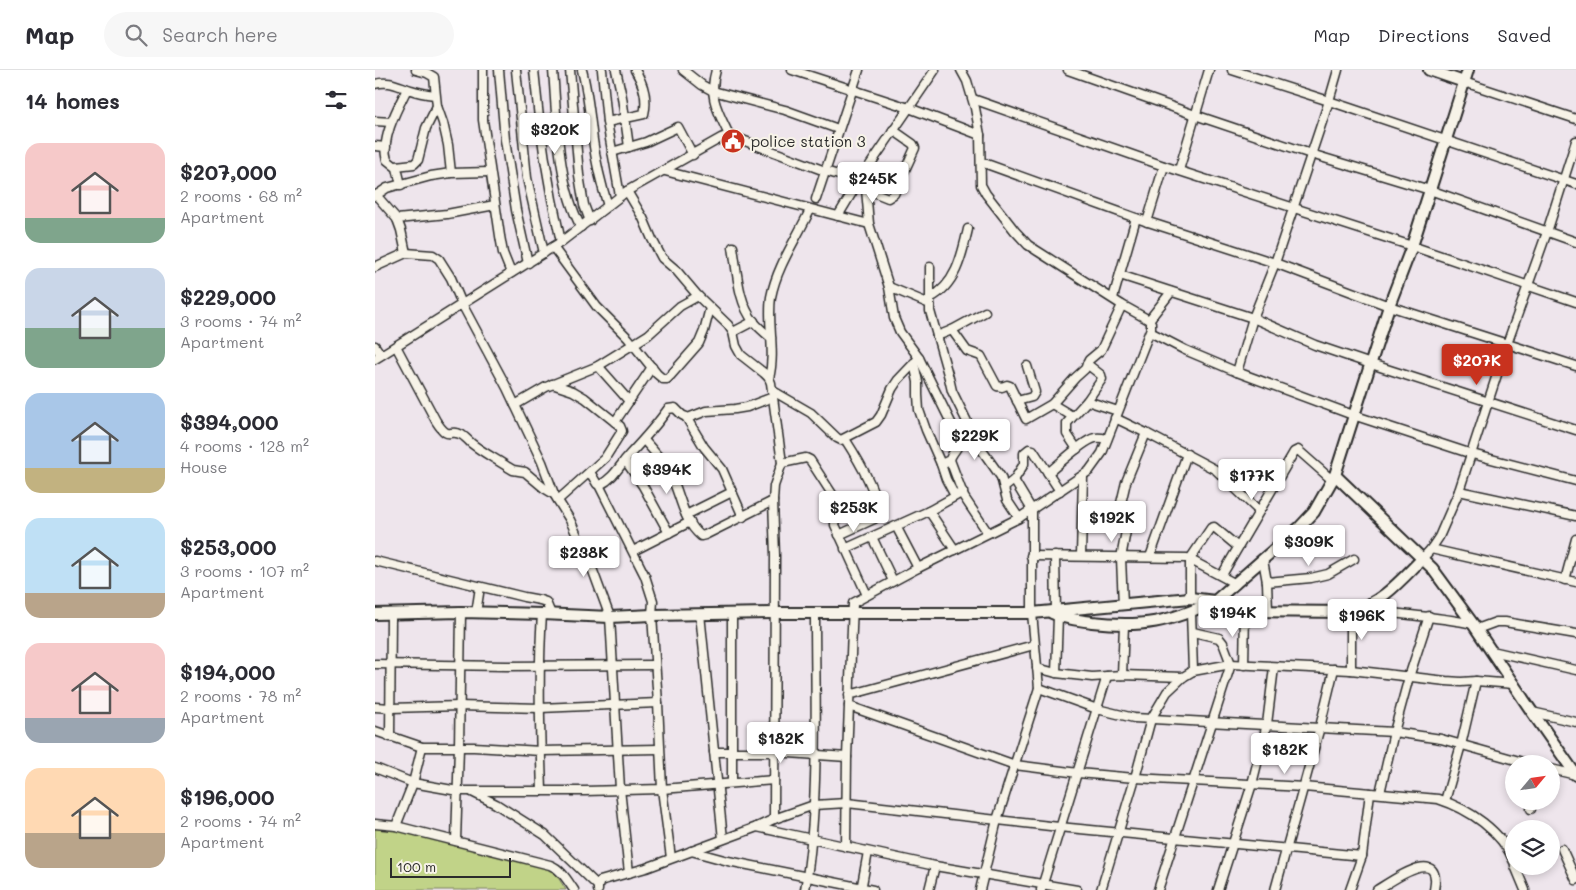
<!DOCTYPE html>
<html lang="en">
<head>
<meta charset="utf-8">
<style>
  body { margin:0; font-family:Mali,sans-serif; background:#f7f7f7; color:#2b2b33; height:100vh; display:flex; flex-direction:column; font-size:19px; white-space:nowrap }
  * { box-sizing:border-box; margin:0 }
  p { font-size:16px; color:#7c7c81 }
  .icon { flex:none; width:28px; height:28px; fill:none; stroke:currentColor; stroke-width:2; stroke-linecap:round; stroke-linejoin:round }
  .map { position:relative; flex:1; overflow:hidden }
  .panel { display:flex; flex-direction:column; background:#fff; width:375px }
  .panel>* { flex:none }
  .needle { width:32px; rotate:61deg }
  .controls { position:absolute; left:1130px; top:685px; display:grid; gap:10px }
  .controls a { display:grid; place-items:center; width:55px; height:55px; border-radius:50%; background:#fff; box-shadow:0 2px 8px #0003; font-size:25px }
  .scale { position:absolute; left:15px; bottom:12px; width:121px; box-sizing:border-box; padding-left:5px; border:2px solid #2b2b2b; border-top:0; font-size:14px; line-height:18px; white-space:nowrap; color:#2b2b2b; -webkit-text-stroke:4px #f7f3e8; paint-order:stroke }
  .price { position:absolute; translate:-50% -42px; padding:0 11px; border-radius:5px; background:#fff; color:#222; font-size:16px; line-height:32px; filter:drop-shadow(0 1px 2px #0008) }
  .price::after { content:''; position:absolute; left:50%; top:30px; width:15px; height:11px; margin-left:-8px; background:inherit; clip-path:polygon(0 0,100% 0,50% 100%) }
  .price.active { background:#c8321e; color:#fff }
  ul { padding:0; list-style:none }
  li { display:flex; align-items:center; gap:15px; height:125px; padding:0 25px }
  li span { display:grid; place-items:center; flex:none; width:140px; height:100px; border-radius:15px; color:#555 }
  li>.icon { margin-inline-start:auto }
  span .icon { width:60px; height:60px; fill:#fffc; stroke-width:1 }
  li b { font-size:21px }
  h2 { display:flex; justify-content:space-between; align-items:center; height:60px; padding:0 25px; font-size:21px }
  header { display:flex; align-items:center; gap:30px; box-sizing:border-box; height:70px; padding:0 25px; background:#fff; border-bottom:1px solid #e1e1e2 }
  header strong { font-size:24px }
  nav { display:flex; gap:28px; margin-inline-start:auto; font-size:18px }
  .search { width:350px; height:45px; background:#f7f7f7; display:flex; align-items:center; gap:12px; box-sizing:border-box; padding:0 18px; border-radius:28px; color:#7c7c81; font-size:19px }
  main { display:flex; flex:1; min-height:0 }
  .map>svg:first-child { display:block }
</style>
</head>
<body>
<header>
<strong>Map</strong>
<div class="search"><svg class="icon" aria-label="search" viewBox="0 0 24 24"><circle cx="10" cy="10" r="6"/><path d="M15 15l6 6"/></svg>Search here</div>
<nav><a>Map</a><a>Directions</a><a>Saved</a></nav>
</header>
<main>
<section class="panel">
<h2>14 homes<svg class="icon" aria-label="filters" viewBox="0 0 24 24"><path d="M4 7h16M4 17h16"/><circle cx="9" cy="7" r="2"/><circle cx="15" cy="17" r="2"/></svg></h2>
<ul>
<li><span style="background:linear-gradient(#f6c9c9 75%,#7fa58c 0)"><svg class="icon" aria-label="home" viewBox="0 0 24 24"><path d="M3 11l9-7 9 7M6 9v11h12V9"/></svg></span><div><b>$207,000</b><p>2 rooms · 68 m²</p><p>Apartment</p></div></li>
<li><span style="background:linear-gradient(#c9d6e8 60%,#7fa58c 0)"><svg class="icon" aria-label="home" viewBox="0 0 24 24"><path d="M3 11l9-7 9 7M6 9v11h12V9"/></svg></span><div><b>$229,000</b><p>3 rooms · 74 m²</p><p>Apartment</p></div></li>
<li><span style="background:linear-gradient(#a9c7e8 75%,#c2b280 0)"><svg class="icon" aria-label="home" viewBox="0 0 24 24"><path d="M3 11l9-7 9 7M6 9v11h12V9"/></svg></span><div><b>$394,000</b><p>4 rooms · 128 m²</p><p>House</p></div></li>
<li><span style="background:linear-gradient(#bfe0f5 75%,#b9a48a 0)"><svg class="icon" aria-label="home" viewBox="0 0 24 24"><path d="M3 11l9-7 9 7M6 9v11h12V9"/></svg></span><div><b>$253,000</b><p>3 rooms · 107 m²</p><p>Apartment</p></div></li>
<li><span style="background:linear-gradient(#f6c9c9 75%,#9aa5b1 0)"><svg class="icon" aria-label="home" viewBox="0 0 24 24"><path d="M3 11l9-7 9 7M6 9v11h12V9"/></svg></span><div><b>$194,000</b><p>2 rooms · 78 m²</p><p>Apartment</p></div></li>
<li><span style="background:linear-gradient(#ffd9b3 65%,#b9a48a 0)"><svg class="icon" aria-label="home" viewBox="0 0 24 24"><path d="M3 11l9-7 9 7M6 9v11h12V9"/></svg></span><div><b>$196,000</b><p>2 rooms · 74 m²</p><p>Apartment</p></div></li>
</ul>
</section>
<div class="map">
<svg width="1201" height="820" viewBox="0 0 1201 820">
  <rect width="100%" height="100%" fill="#eee5ec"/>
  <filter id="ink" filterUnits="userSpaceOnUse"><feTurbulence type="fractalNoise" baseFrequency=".02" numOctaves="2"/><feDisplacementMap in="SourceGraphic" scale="10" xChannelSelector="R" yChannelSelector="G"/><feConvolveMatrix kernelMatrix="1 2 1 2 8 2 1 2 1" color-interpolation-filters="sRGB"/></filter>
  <g filter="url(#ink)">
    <path fill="#c1d388" stroke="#767f5a" d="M0 755 177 798 191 820H0Z"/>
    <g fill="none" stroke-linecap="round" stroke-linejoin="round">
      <defs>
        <g id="street">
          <path d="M41 0 52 3 59 7 62 36 68 53 73 75 76 103"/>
          <path d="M108 0V50L125 166 128 183 136 203"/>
          <path d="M124 0 130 70 141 140 153 193"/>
          <path d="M141 0 152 108 169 183"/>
          <path d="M159 0C164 58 173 115 186 172"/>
          <path d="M178 0C182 49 182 113 206 157"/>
          <path d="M195 0 204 105 209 135 215 151"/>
          <path d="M207 0C213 23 215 47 218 70 221 93 226 114 233 136"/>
          <path d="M227 0 232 52 245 126"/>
          <path d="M241 0 247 27 254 77"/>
          <path d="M308 0 327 15 338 21 410 40 463 59"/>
          <path d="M341 0C333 27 343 41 354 65"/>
          <path d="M417 0 534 38 605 65"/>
          <path d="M693 0 820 45 936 84 1055 120 1201 172"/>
          <path d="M857 0 954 31 1201 114"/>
          <path d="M1089 12 1201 49"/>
          <path d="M0 14C14 10 23 16 36 20 44 23 52 24 60 25"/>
          <path d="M598 29 789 96 1037 176 1201 232"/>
          <path d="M0 51 16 52"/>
          <path d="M232 52 269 44C273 28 268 13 260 0"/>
          <path d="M0 76 11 77"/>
          <path d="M237 82 271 72 303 57 318 85"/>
          <path d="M606 92 761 148 900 193 1014 236 1201 296"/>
          <path d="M21 96 39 94 43 90 51 58 62 36"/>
          <path d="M804 100 834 0"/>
          <path d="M290 101 463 146 484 111 560 0"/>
          <path d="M26 115 22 98 12 90C5 70 23 37 32 19"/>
          <path d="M488 118 513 128 519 124 540 78 538 74 518 60"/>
          <path d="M491 119 494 154 514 217 519 248 525 262 544 288 585 371C584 378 576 383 575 390L566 394"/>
          <path d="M252 121 268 148 277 169 287 188 301 200 323 226 353 255 358 262 361 276 366 285 389 303 394 308 396 313 407 393 399 416 398 431 400 485 399 749"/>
          <path d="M1 125 22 149 26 160 31 183"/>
          <path d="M0 126 12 118 56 106 76 103 115 102"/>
          <path d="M441 129 484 0"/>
          <path d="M463 146 494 154"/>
          <path d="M22 149 72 144 120 135"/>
          <path d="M772 152 789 96"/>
          <path d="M178 177 222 237 253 268 282 304 288 309H292L295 306 324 273 329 261 335 238"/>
          <path d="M358 177C362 201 363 233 379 252 384 258 390 263 396 268"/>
          <path d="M0 197 31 183 58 185 64 189 76 208 87 234 132 318 167 392 179 424 195 450 218 501 235 547 245 719 254 803"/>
          <path d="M555 197V241L574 308 577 321 604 376 626 407 632 430 644 448"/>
          <path d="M745 205 878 248 940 275 996 294 1201 360"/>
          <path d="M514 217 555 234"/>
          <path d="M555 228C581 215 587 185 593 159"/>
          <path d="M738 228 761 148"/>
          <path d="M774 250 796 222"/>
          <path d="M577 260 592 281 606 286 622 316 627 317 632 315 635 316 651 349 677 334 700 308 710 299 714 290 726 280 747 235"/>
          <path d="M358 262 379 251"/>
          <path d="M775 262 810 280 862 302 978 345 1097 384 1201 411"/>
          <path d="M562 266 577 260 610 242"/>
          <path d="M0 276 6 285"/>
          <path d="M21 276 61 351C75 373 74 357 87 365 90 367 93 370 96 373 107 382 121 389 133 397L138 400 150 402 169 418 179 424"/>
          <path d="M0 289 186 172 252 121 346 68 354 65 450 101 484 111"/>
          <path d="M539 293 543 312V325L544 340 551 360 566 394 571 409 580 426"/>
          <path d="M223 296 254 331"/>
          <path d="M862 302 878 248 900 193 954 31 963 0"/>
          <path d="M394 308C401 281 392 254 396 227 402 196 422 168 435 140"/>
          <path d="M177 314 198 321 210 328 245 356 247 361 230 388 183 430"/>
          <path d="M398 321 436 343 462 368 466 370 501 352 506 345 517 319 523 310 544 288"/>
          <path d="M642 331 657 327 660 322 652 296"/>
          <path d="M712 331 743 341"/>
          <path d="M677 334 697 346"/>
          <path d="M140 335 171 317 223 296 273 265 305 236 323 226"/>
          <path d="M311 347 329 377 347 399 368 447"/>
          <path d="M740 348 771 363 841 400 884 441"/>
          <path d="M240 352 277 297"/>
          <path d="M269 370C278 381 289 391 295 404 306 424 307 450 326 466L330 465 398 431"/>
          <path d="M702 379 692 364V353L712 331 727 309 726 305 712 294"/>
          <path d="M250 390 268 416 294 463"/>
          <path d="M575 390 589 427 613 463"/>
          <path d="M407 393 431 388 435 390 437 393 470 444 460 452V455L492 525"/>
          <path d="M215 402 222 414 225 415C239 408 245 395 255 384 269 369 281 356 293 339L300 338 307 345 313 348 331 341 360 339 372 337 398 327"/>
          <path d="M673 403C683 395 709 370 720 368 724 367 728 368 732 369"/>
          <path d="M224 415 270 506 278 531 277 545 283 633 287 719 296 788"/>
          <path d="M630 417 639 410 649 394V383L654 379 658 380 685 421"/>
          <path d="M1084 421 1201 446"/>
          <path d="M554 441 580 480"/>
          <path d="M311 445 357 422"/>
          <path d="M521 456 543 498"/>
          <path d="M464 465 499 449C513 437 479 383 470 369"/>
          <path d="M497 467 518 511"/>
          <path d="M470 479 554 441 588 422"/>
          <path d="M1056 479 1201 512"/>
          <path d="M258 481 315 452"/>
          <path d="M656 486 812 488 861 514"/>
          <path d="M680 486 681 541"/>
          <path d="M706 486 708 406"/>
          <path d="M775 487 812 384"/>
          <path d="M1047 489 1056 479 1064 467 1084 421 1132 274 1172 162 1201 71"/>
          <path d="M888 490 892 512 893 541"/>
          <path d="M0 491 149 527 165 530 171 532 176 544"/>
          <path d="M847 505 919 382 923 380 957 410"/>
          <path d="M1190 510 1201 469"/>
          <path d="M892 512 936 508 953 504 979 489"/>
          <path d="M815 528V489L836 458 839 457 863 477"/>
          <path d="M748 535 746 488 751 461 750 456 744 453 742 450 751 412 771 363"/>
          <path d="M987 539C1024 545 1061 546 1098 554"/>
          <path d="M816 542 818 601 856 594 976 600 1071 611 1086 612 1101 611 1139 614"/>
          <path d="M976 542V600"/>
          <path d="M101 543 105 517"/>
          <path d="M167 544C163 602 165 662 167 721"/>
          <path d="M325 544 348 769"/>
          <path d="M357 544V712"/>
          <path d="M1102 559 1121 552H1130L1201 564"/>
          <path d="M1117 581 1201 600"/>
          <path d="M0 594 131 596 280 595"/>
          <path d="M869 595 870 541"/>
          <path d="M662 598 681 603 717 607 747 605 808 607"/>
          <path d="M681 603 683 546"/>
          <path d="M747 605 749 555"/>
          <path d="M664 618 722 639 759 648 1019 662 1066 669 1155 694"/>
          <path d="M474 625 659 575"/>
          <path d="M474 636 640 695 703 703 760 708 929 717 1063 729C1094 739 1127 761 1139 792"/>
          <path d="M0 637 16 638 84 636 165 638 283 633"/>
          <path d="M1157 642 1201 652"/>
          <path d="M0 661 47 677H99L166 681 284 679"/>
          <path d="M15 667 16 544"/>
          <path d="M339 682H399L472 687"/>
          <path d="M0 698 38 713 83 721H210L287 719 399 710"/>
          <path d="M1176 699 1201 705"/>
          <path d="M97 722 121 734 170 765 223 816"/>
          <path d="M1005 723 1019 662 1034 607 1054 546"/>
          <path d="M1070 731 1086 675 1101 611"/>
          <path d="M1156 739 1157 731"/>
          <path d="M0 754 21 756 175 795C186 799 192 810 199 820"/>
          <path d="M21 756 38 713 47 677"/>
          <path d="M382 757 560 796 702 820"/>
          <path d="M81 771 84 677 86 542"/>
          <path d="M471 777 472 687 478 533 543 498 644 448 714 401 727 383 776 258V253L774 250 747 235 653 175 640 161 611 124 606 115 605 65 600 38 592 11 586 0"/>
          <path d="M1187 779 1201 810"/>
          <path d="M316 781 353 791 498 820"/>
          <path d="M1140 796 1150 820"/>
          <path d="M223 820V816L225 811 271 798 382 757 399 749 439 735 472 733 684 757 987 786"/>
          <path d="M430 820C445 729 440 635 440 543"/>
          <path d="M486 820 493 782"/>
          <path d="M554 820 560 796"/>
          <path d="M605 820 622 750 664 618 657 543V440L639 410"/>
          <path d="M666 820 732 606"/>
          <path d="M726 820 760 708 776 649 792 622 808 607 818 601"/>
          <path d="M783 820 856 594 848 573 844 568 818 562"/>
          <path d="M843 820 877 714 892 654 899 597"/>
          <path d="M900 820 945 657 959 599"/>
          <path d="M975 820 987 786 995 723"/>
          <path d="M1002 820C1018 810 1068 774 1059 820"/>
        </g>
        <g id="secondary">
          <path d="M1054 0 1089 12"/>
          <path d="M960 405 1057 498 1098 554 1157 642 1201 705"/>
          <path d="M677 543C689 549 704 550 717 552 767 558 795 552 840 531L870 541 976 542C1008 532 1024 512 1047 489"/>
          <path d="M0 544 86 542 167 544 235 547 277 545 400 543H657L815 528 840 531 925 457 939 442 960 405 1014 236 1037 176 1055 120 1093 0"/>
        </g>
      </defs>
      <use href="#street" stroke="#2b2b2b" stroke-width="11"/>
      <use href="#secondary" stroke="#2b2b2b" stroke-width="14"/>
      <use href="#street" stroke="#f7f3e8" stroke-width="8"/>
      <use href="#secondary" stroke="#f7f3e8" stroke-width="10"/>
    </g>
  </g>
  <defs>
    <symbol id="civic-disc" viewBox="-11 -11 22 22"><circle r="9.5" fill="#c8321e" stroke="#f7f3e8"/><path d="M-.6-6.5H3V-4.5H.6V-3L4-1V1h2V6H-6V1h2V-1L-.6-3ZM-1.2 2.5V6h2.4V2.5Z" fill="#fff"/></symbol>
  </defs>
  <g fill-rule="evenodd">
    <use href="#civic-disc" x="344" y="57" width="28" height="28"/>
  </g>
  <g text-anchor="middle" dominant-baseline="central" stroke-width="4" stroke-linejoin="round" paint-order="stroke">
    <g font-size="15" fill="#2b2b2b" stroke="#f7f3e8" text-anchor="start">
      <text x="376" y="71">police station 3</text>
    </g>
  </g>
</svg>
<div class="controls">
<a><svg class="needle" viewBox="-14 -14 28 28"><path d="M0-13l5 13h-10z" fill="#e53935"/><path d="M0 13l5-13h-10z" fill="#7c7c81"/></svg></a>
<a><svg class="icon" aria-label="layers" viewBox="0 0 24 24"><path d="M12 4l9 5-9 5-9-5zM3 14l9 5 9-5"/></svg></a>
</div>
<div class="scale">100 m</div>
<b class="price" style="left:180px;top:85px">$320K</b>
<b class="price" style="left:498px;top:134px">$245K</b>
<b class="price active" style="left:1102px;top:316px">$207K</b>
<b class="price" style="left:600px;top:391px">$229K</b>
<b class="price" style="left:292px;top:425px">$394K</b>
<b class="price" style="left:877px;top:431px">$177K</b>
<b class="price" style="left:479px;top:463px">$253K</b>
<b class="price" style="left:737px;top:473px">$192K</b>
<b class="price" style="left:934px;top:497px">$309K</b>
<b class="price" style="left:209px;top:508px">$238K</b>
<b class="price" style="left:858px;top:568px">$194K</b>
<b class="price" style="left:987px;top:571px">$196K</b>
<b class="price" style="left:406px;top:694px">$182K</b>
<b class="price" style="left:910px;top:705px">$182K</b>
</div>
</main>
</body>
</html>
